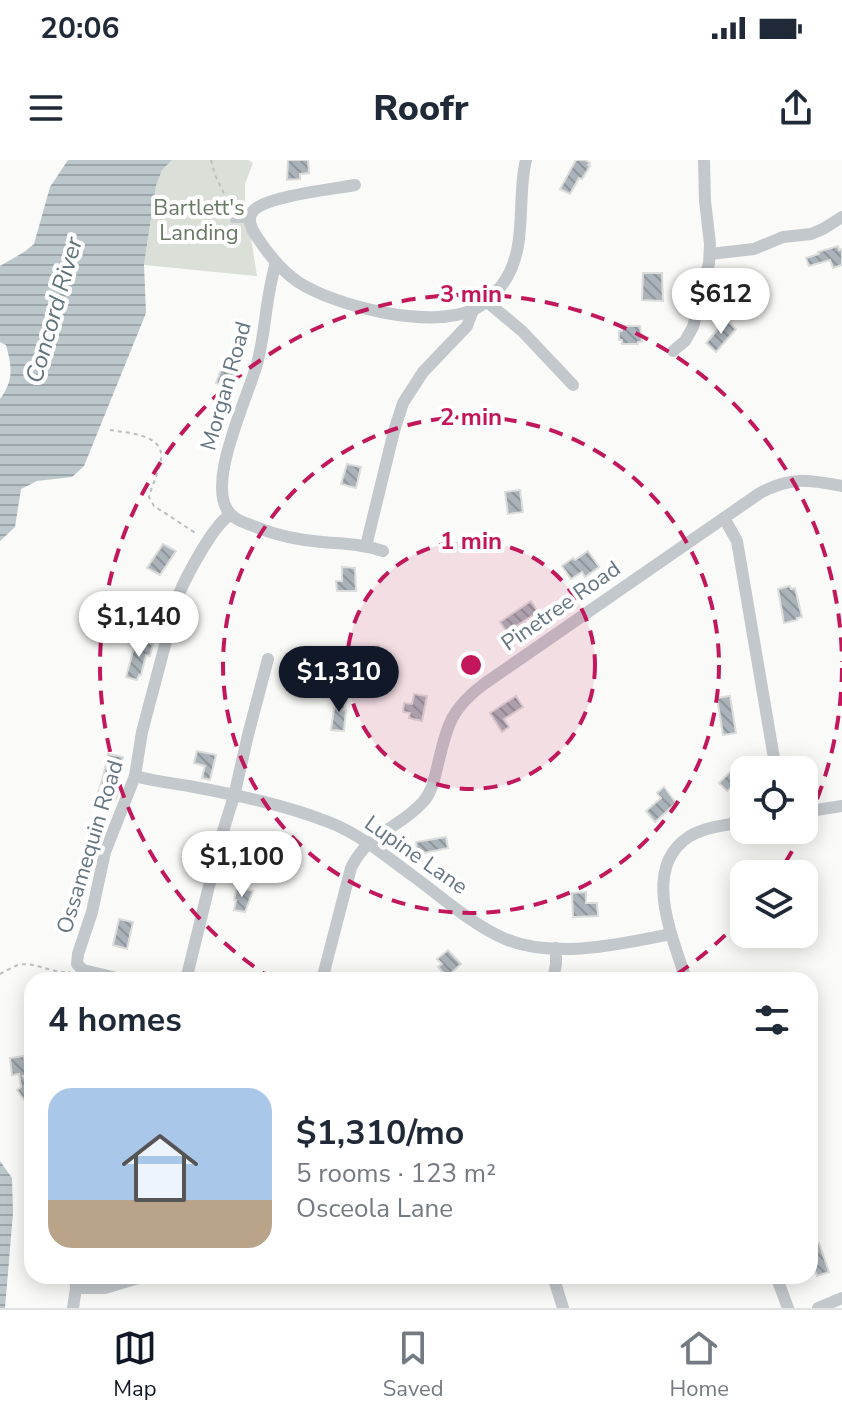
<!DOCTYPE html>
<html lang="en">
<head>
<meta charset="utf-8">
<style>
  body { margin:0; font-family:"Nunito Sans",sans-serif; background:#f2f2f3; color:#1f2937; height:100vh; display:flex; flex-direction:column; font-size:30px; white-space:nowrap }
  * { box-sizing:border-box; margin:0 }
  p { font-size:26px; color:#747a83 }
  .icon { flex:none; width:44px; height:44px; fill:none; stroke:currentColor; stroke-width:2; stroke-linecap:round; stroke-linejoin:round }
  .map { position:relative; flex:1; overflow:hidden }
  .side { position:absolute; left:24px; top:812px; width:794px; height:312px; display:flex; flex-direction:column; background:#fff; border-radius:24px; box-shadow:0 4px 20px #0003 }
  .side>* { flex:none }
  .tools { position:absolute; left:730px; top:596px; display:grid; gap:16px }
  .tools a { display:grid; place-items:center; width:88px; height:88px; border-radius:16px; background:#fff; box-shadow:0 4px 20px #0003; font-size:40px }
  .price { position:absolute; translate:-50% -68px; padding:0 18px; border-radius:28px; background:#fff; color:#222; font-size:26px; line-height:52px; filter:drop-shadow(0 2px 4px #0008) }
  .price::after { content:''; position:absolute; left:50%; top:48px; width:24px; height:18px; margin-left:-12px; background:inherit; clip-path:polygon(0 0,100% 0,50% 100%) }
  .price.on { background:#111827; color:#fff }
  ul { padding:0; list-style:none }
  li { display:flex; align-items:center; gap:24px; height:200px; padding:0 24px }
  li+li { border-top:2px solid #e0e1e3 }
  li span { display:grid; place-items:center; flex:none; width:224px; height:160px; border-radius:24px; color:#555 }
  li>.icon { margin-inline-start:auto }
  span .icon { width:96px; height:96px; fill:#fffc; stroke-width:1 }
  li b { font-size:34px }
  h2 { display:flex; justify-content:space-between; align-items:center; height:96px; padding:0 24px; font-size:34px }
  .status { display:flex; justify-content:space-between; align-items:center; height:56px; padding:0 40px; background:#fff; direction:ltr }
  .status svg { height:22px; fill:currentColor }
  header { display:flex; justify-content:space-between; align-items:center; height:104px; padding:0 24px; background:#fff; font-size:36px; font-weight:800 }
  .tab-bar { display:flex; justify-content:space-around; align-items:center; height:112px; border-top:2px solid #e0e1e3; background:#fff; font-size:22px; color:#747a83 }
  .tab-bar a { display:grid; justify-items:center; gap:4px }
  .tab-bar .on { color:#111827 }
  .map>svg:first-child { display:block }
</style>
</head>
<body>
<div class="status"><b>20:06</b><svg viewBox="0 0 49 12"><path d="M0 12V9h3v3zM5 12V6h3v6zM10 12V3h3v9zM15 12V0h3v12zM26 1h20v11H26zM47 4h2v5h-2z"/></svg></div>
<header><svg class="icon" aria-label="menu" viewBox="0 0 24 24"><path d="M4 6h16M4 12h16M4 18h16"/></svg>Roofr<svg class="icon" aria-label="share" viewBox="0 0 24 24"><path d="M12 15V3M7 8l5-5 5 5M5 13v7h14v-7"/></svg></header>
<div class="map">
<svg width="842" height="1148" viewBox="0 0 842 1148">
  <defs>
    <pattern id="water-rules" width="6" height="5" patternUnits="userSpaceOnUse" patternTransform="scale(2)"><rect width="6" height="5" fill="#bbc7cb"/><path d="M0 2.5h6" fill="none" stroke="#9ca6aa"/></pattern>
    <pattern id="building-back-hatch" width="6" height="6" patternUnits="userSpaceOnUse" patternTransform="scale(2)"><rect width="6" height="6" fill="#aab3b9"/><path d="M-1 5l2 2M0 0l6 6M5-1l2 2" fill="none" stroke="#8e969c"/></pattern>
  </defs>
  <rect width="100%" height="100%" fill="#fafaf8"/>
  <path fill="#dadfd7" d="M172 0H248L253 3 245 24V40L257 116 144 105 156 26 162 10Z"/>
  <g fill="url(#water-rules)">
    <path d="M68 0H172L162 10 156 26 144 105 146 153 84 306 72 317 37 321 21 329 15 367 0 381V239C14 220 12 207 6 185L0 182V106L24 92 34 84 50 27Z"/>
    <path d="M0 1001 12 1018 13 1053 5 1148H0Z"/>
  </g>
  <g fill="url(#building-back-hatch)" stroke="#dcdcda" stroke-width="2">
    <path d="M288 0H308L309 13 300 14V19L287 20Z"/>
    <path d="M576 0H585L590 3 588 5 590 6 582 19 579 18 570 34 560 29Z"/>
    <path d="M838 86 839 90 842 89V105L833 108 830 100 809 106 806 98 819 94 818 92Z"/>
    <path d="M643 113H662L663 141 642 140Z"/>
    <path d="M750 120 767 131 753 155 745 150 746 148 741 145 749 133 744 130Z"/>
    <path d="M726 160 736 169 716 192 706 183Z"/>
    <path d="M622 166H640L642 182H638V184H622V180H619V171H622Z"/>
    <path d="M226 197 238 202 229 228 216 223Z"/>
    <path d="M347 304 361 307 356 328 341 324Z"/>
    <path d="M520 330 523 352 508 354 505 332Z"/>
    <path d="M163 384 176 391 160 415 147 408Z"/>
    <path d="M588 391 599 407 585 417 582 412 571 419 562 406 573 398 575 400Z"/>
    <path d="M342 407 355 408 356 431H337L336 421H342Z"/>
    <path d="M790 426 791 429 795 428 802 457 797 458V460L784 463 778 429Z"/>
    <path d="M531 441 538 452 507 472 500 462Z"/>
    <path d="M136 480 153 484 150 496 146 495 141 515H139L137 520 126 517Z"/>
    <path d="M379 486 380 496H377L379 514 364 515 362 488Z"/>
    <path d="M414 534 427 536 422 561 409 558 410 553 403 552 404 543 412 544Z"/>
    <path d="M336 535 347 537 344 550H346L344 571 331 570Z"/>
    <path d="M516 536 523 547 504 559 509 567 502 572 490 553Z"/>
    <path d="M730 536 736 573 723 575 717 538Z"/>
    <path d="M197 591 216 595 210 620 202 618 205 606 194 603Z"/>
    <path d="M108 594 123 597 115 628 119 630 116 639 115 641 109 639 107 645 96 641 104 613Z"/>
    <path d="M744 603V616L735 617 738 622 727 631 719 623 734 608 733 604Z"/>
    <path d="M664 627 676 643 655 662 646 651 661 638 657 633Z"/>
    <path d="M446 677 448 688 424 693 423 691 417 692 416 682Z"/>
    <path d="M237 727 253 731 245 752 234 750 236 740H234Z"/>
    <path d="M586 732V743H597L598 756 573 757 572 733Z"/>
    <path d="M119 759 133 762 127 789 113 785Z"/>
    <path d="M448 790 461 804 447 817 438 807 442 804 437 799Z"/>
    <path d="M24 896 25 905 32 904V915L23 916 32 928V951L17 930 21 927 19 914 12 915 10 898Z"/>
    <path d="M819 1083 829 1112 817 1116 812 1102 810 1103V1086Z"/>
  </g>
  <g fill="none" stroke-linecap="round" stroke-linejoin="round">
    <g stroke="#bbbfc2" stroke-width="2" stroke-dasharray="4 4" stroke-linecap="butt">
      <path d="M211 0 215 15 233 52"/>
      <path d="M110 270C128 273 165 274 161 300 159 312 152 325 149 337L154 346 197 374"/>
      <path d="M0 814C6 811 12 807 18 805 35 801 52 814 70 812"/>
    </g>
    <path stroke="#c3c8cc" stroke-width="6" d="M233 60H249"/>
    <g stroke="#c3c8cc" stroke-width="12">
      <path d="M355 25C334 29 268 36 254 50 246 58 251 68 257 77 268 94 281 110 298 122 337 147 431 170 475 149 485 144 495 134 502 125 529 89 516 40 526 0"/>
      <path d="M710 94 754 89 783 77 811 74 823 69 842 57"/>
      <path d="M276 103C266 134 266 168 258 200 251 232 199 333 234 357 240 362 249 364 256 367 278 376 299 380 322 382 343 384 363 384 383 391"/>
      <path d="M486 141 522 171 573 225"/>
      <path d="M673 191 685 181 693 167 709 103 710 84 705 41 704 0"/>
      <path d="M724 358 737 381 776 610"/>
      <path d="M366 386 394 271 403 243 423 212 467 166 473 150"/>
      <path d="M135 616C153 621 171 623 189 626 237 635 286 645 331 663 361 675 387 697 413 716 442 737 470 763 503 778 552 800 621 784 671 774"/>
      <path d="M804 652 842 646"/>
      <path d="M125 820 83 810 77 804 78 794 92 752 105 692 135 616 142 572 178 436C186 417 213 365 230 355"/>
      <path d="M186 820 220 681 234 636 248 575 268 499"/>
      <path d="M322 820 351 708C368 672 399 669 423 642 432 632 434 620 437 608 447 567 449 550 484 524L760 333C791 316 809 320 842 326"/>
      <path d="M553 820 556 804V788"/>
      <path d="M686 820C673 777 640 707 690 676 706 667 726 665 744 662"/>
      <path d="M553 1116 563 1148"/>
      <path d="M776 1116 788 1148"/>
      <path d="M76 1128H105L145 1116"/>
      <path d="M73 1148 76 1128 75 1116"/>
      <path d="M818 1148 842 1138"/>
    </g>
  </g>
  <circle cx="471" cy="505" r="124" fill="#c2185b" fill-opacity=".12"/>
  <g fill="none" stroke="#c2185b" stroke-width="4" stroke-dasharray="14 10">
    <circle cx="471" cy="505" r="124"/>
    <circle cx="471" cy="505" r="248"/>
    <path d="M842 508A371 371 0 0 1 779 712M742 758A371 371 0 0 1 668 820M274 820A371 371 0 1 1 842 502"/>
  </g>
  <g text-anchor="middle" dominant-baseline="central" stroke-width="8" stroke-linejoin="round" paint-order="stroke">
    <g font-size="22" fill="#687a64" stroke="#fff">
      <text x="199" y="48">Bartlett's<tspan x="199" dy="25">Landing</tspan></text>
    </g>
    <g font-size="22" fill="#657683" stroke="#fff">
      <text transform="translate(226 226) rotate(-74)">Morgan Road</text>
      <text transform="translate(561 446) rotate(-35)">Pinetree Road</text>
      <text transform="translate(90 687) rotate(-73)">Ossamequin Road</text>
      <text transform="translate(416 695) rotate(35)">Lupine Lane</text>
    </g>
    <g font-size="24" font-style="italic" fill="#60757c" stroke="#fff">
      <text transform="translate(54 150) rotate(-74)">Concord River</text>
    </g>
  </g>
  <circle cx="471" cy="505" r="12" fill="#c2185b" stroke="#fff" stroke-width="4"/>
  <g font-size="24" text-anchor="middle" font-weight="bold" fill="#c2185b" stroke="#fff" stroke-width="8" stroke-linejoin="round" paint-order="stroke">
    <text x="471" y="142">3 min</text>
    <text x="471" y="265">2 min</text>
    <text x="471" y="389">1 min</text>
  </g>
</svg>
<div class="tools">
<a><svg class="icon" aria-label="locate" viewBox="0 0 24 24"><circle cx="12" cy="12" r="6"/><path d="M12 2v4M12 18v4M2 12h4M18 12h4"/></svg></a>
<a><svg class="icon" aria-label="layers" viewBox="0 0 24 24"><path d="M12 4l9 5-9 5-9-5zM3 14l9 5 9-5"/></svg></a>
</div>
<b class="price" style="left:721px;top:176px">$612</b>
<b class="price" style="left:139px;top:499px">$1,140</b>
<b class="price on" style="left:339px;top:554px">$1,310</b>
<b class="price" style="left:242px;top:739px">$1,100</b>
<section class="side">
<h2>4 homes<svg class="icon" aria-label="filters" viewBox="0 0 24 24"><path d="M4 7h16M4 17h16"/><circle cx="9" cy="7" r="2"/><circle cx="15" cy="17" r="2"/></svg></h2>
<ul>
<li><span style="background:linear-gradient(#a9c7e8 70%,#b9a48a 0)"><svg class="icon" aria-label="home" viewBox="0 0 24 24"><path d="M3 11l9-7 9 7M6 9v11h12V9"/></svg></span><div><b>$1,310/mo</b><p>5 rooms · 123 m²</p><p>Osceola Lane</p></div></li>
</ul>
</section>
</div>
<nav class="tab-bar">
<a class="on"><svg class="icon" aria-label="map" viewBox="0 0 24 24"><path d="M3 6l6-2 6 2 6-2v14l-6 2-6-2-6 2zM9 4v14M15 6v14"/></svg>Map</a>
<a><svg class="icon" aria-label="saved" viewBox="0 0 24 24"><path d="M7 4h10v16l-5-4-5 4z"/></svg>Saved</a>
<a><svg class="icon" aria-label="home" viewBox="0 0 24 24"><path d="M3 11l9-7 9 7M6 9v11h12V9"/></svg>Home</a>
</nav>
</body>
</html>
